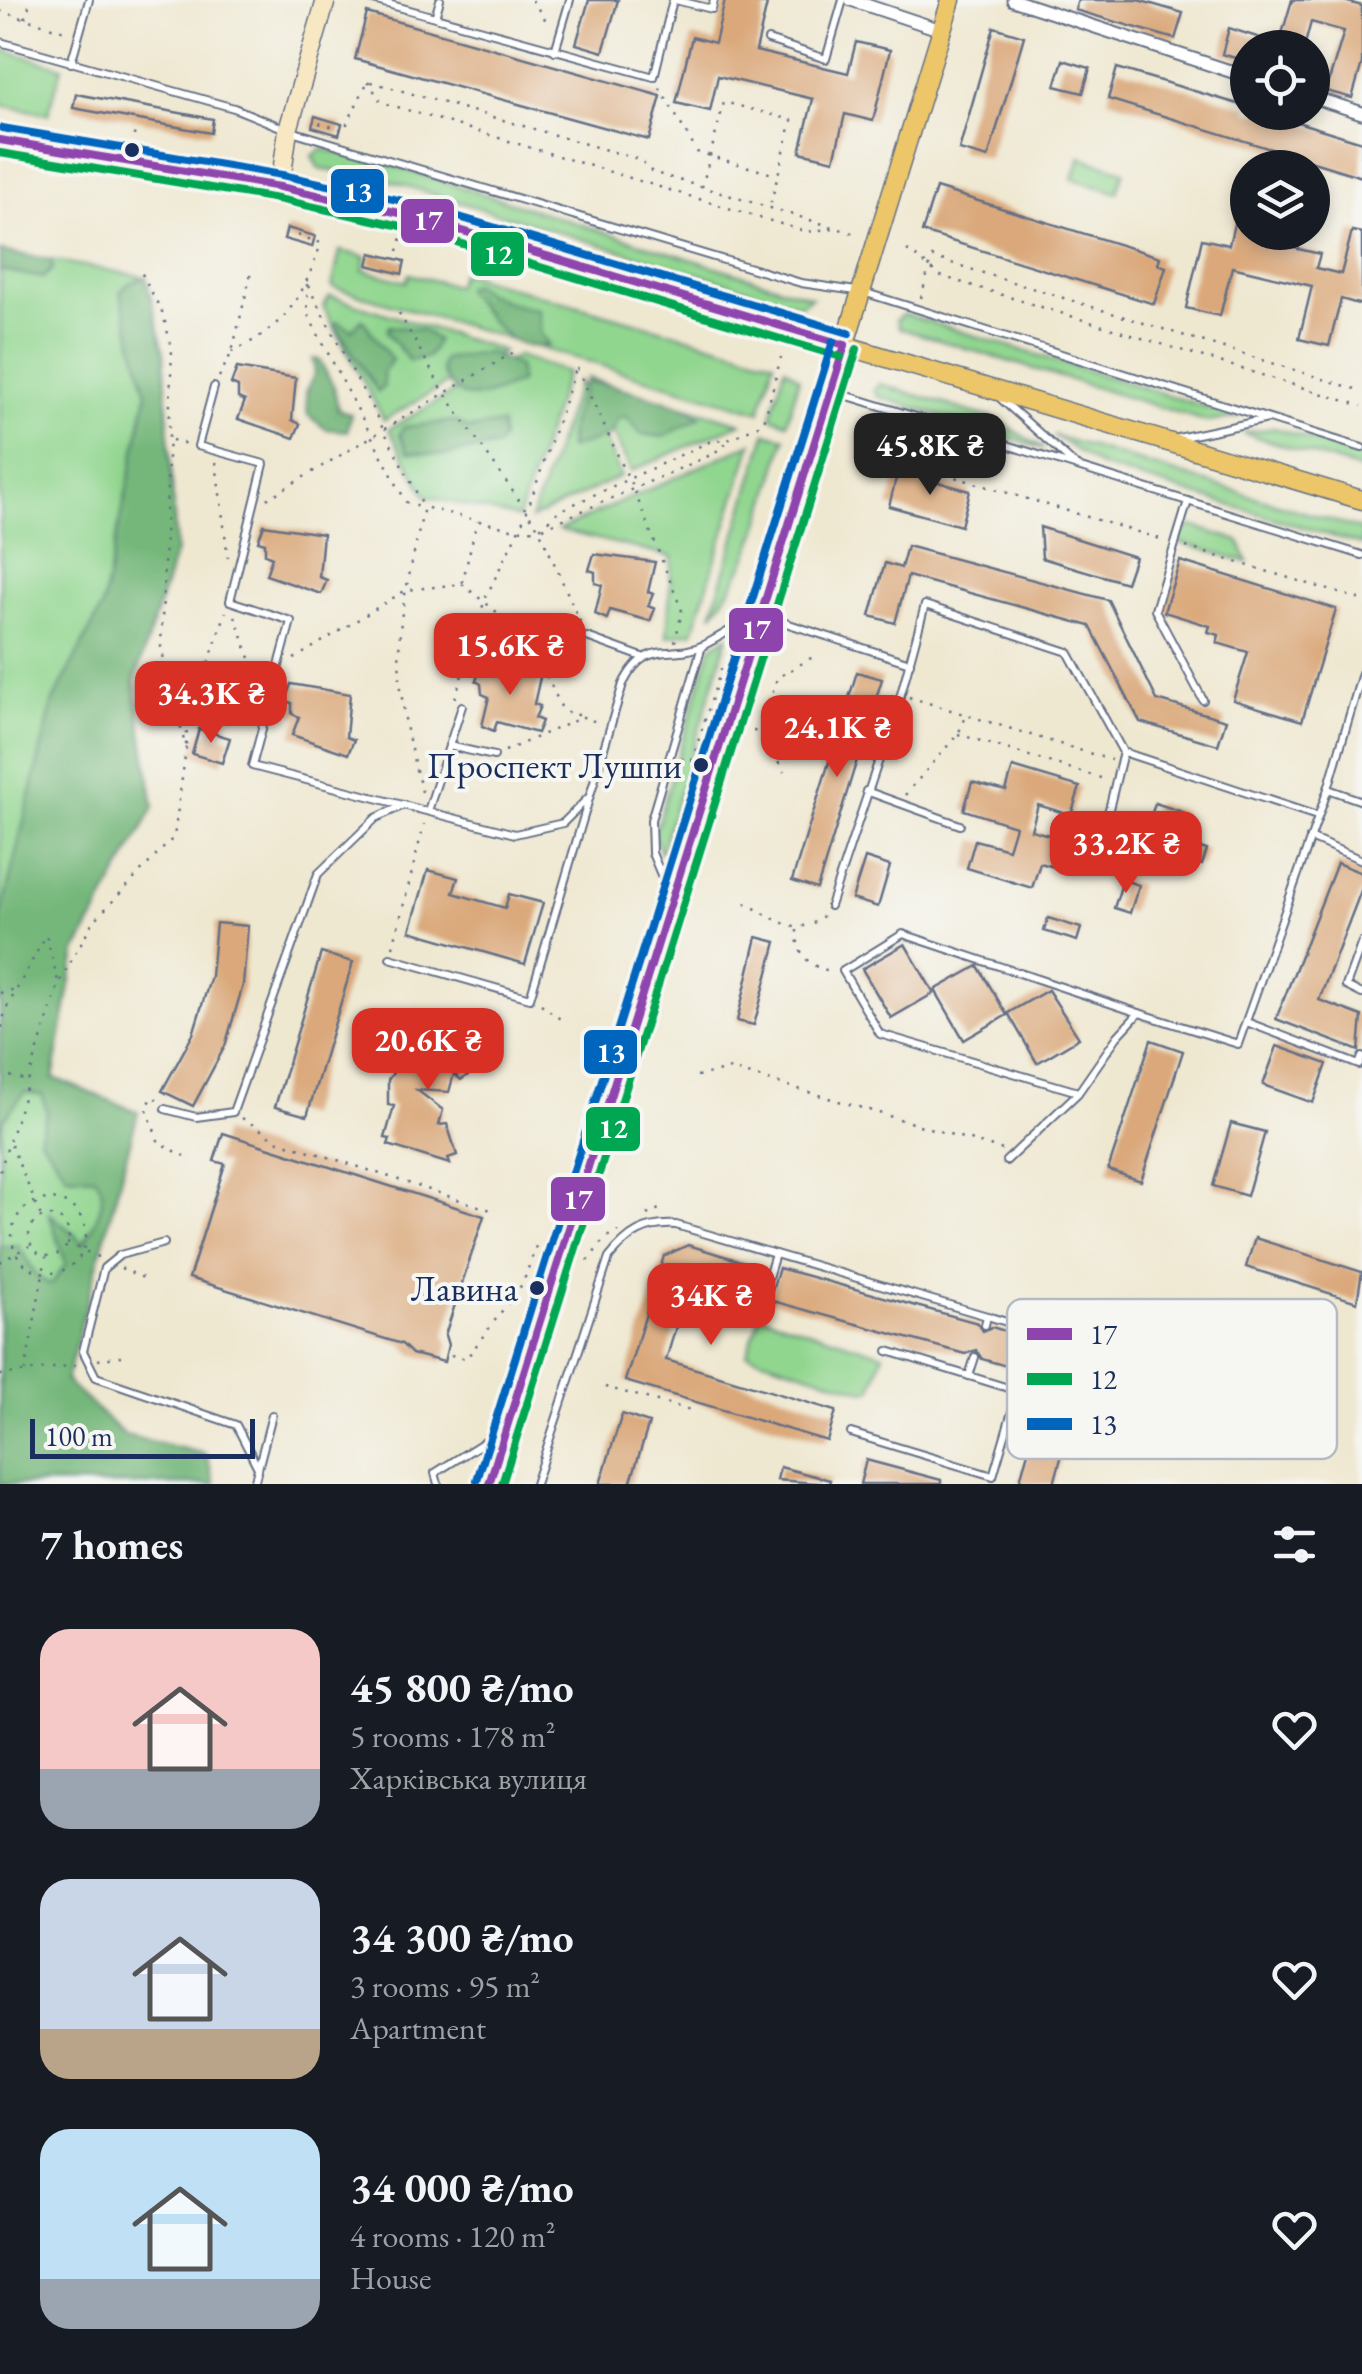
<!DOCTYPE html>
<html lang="en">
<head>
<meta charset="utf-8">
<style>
  body { margin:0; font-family:"EB Garamond",serif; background:#242831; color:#f1f3f6; height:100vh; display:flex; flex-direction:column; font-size:38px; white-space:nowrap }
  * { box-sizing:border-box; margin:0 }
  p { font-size:32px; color:#9ea1a6 }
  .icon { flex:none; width:55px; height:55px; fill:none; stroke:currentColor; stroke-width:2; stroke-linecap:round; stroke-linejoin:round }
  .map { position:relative; height:1484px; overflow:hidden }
  .drawer { display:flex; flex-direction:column; background:#171b24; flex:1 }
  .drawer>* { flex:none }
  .buttons { position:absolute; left:1230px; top:30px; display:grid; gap:20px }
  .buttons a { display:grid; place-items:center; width:100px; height:100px; border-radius:50%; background:#171b24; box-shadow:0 5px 15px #0003; font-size:50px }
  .scale { position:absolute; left:30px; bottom:25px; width:225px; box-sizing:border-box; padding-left:10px; border:5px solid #1b2f5e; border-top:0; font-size:28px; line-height:35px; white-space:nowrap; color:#1b2f5e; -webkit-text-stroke:8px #f6f6f2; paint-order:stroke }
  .price { position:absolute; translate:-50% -85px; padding:0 22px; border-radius:20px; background:#d93025; color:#fff; font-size:32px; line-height:65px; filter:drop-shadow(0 2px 5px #0008) }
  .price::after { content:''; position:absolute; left:50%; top:60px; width:30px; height:22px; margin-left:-15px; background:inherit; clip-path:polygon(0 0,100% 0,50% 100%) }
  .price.selected { background:#222; color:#fff }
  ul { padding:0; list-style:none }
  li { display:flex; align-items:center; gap:30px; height:250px; padding:0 40px }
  li span { display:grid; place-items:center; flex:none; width:280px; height:200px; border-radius:30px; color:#555 }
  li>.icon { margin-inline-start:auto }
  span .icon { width:120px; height:120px; fill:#fffc; stroke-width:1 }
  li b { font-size:42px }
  h2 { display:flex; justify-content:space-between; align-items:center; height:120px; padding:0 40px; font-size:42px }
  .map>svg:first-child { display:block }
</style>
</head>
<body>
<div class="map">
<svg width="1362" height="1484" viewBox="0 0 1362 1484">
  <rect width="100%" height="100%" fill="#f6f6f2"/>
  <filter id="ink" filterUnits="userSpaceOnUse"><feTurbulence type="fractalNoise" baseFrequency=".01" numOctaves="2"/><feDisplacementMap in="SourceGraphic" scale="20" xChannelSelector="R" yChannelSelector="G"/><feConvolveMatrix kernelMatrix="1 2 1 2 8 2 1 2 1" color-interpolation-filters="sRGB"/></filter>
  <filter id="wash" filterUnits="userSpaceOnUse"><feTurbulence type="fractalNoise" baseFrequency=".0048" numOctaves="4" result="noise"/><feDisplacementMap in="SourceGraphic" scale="40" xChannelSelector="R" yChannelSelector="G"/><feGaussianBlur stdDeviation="2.25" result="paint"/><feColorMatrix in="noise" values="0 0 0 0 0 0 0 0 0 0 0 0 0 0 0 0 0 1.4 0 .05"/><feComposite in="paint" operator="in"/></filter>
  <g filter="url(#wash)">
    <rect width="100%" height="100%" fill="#efe8d1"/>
    <g fill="#91d68f" stroke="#568276" stroke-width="2.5">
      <path d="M0 49 62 67 48 114 0 105Z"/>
      <path d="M323 149 382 162 812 297 800 305 380 178 319 169 312 156Z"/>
      <path d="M1080 157 1124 171 1117 193 1073 179Z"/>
      <path d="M0 251 146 277 164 353 176 551 134 682 154 807 76 952 53 1078 138 1112 66 1381 124 1435 206 1454 215 1484H0Z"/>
      <path d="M340 251 366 257 363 270 406 282 409 274 455 286 461 273 774 361 760 412 332 287Z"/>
      <path d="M330 296 503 351 384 420 323 306Z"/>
      <path d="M904 314 1239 417 1208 422 899 328 896 320Z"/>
      <path d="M517 356 567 372 518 518 426 496 389 429Z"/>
      <path d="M785 367 799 378 787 423 771 417Z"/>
      <path d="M587 378 741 423 631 471Z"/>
      <path d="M579 381 621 476 531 519Z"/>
      <path d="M880 384 997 420 1044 449 877 396 874 389Z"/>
      <path d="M1274 428 1362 455V470L1243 433Z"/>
      <path d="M766 433 785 438C767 500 754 564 712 614Z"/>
      <path d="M1053 435 1362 530V545L1100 466Z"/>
      <path d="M752 443 693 632 667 636 672 557 559 530Z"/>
      <path d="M1193 526 1239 541 1248 562 1177 542 1181 530Z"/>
      <path d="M728 636 661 853 654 835 711 647Z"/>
      <path d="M760 1315 883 1354 872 1389 865 1391 747 1354Z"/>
    </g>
    <g fill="#74b77a" stroke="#48736c" stroke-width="2.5">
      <path d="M0 251 51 260 53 268 43 278 0 270Z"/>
      <path d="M146 277 164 353 176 551 134 682 154 807 76 952 53 1078 138 1112 66 1381 124 1435 206 1454 215 1484H0V1247L18 1245 37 1276 51 1285 66 1264 49 1213 84 1243C94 1225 112 1195 95 1177L67 1175 39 1137 47 1113 42 1095 25 1092 3 1120 0 1143V919L53 701 102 607 147 394 120 292 129 283Z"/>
      <path d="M472 284C492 297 514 307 538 309L541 334 549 345C513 356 486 316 467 292L465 288Z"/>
      <path d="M362 319 392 360 383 372 384 386 378 392 334 324 338 322 352 330Z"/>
      <path d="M389 326 422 330 437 340 428 357 409 361 387 332Z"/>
      <path d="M488 352 518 366 520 382C494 393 467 410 447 381 441 372 440 368 444 359Z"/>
      <path d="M313 359 319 360 334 387 338 409 351 414 347 431 326 429 308 415 306 393 315 372Z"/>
      <path d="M585 382C603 382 692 405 700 417L663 437 641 434 627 417 618 418 610 435 569 449 570 425Z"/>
      <path d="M454 421 469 429 501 424 502 439 497 446 444 455 408 452 399 434 404 427Z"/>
    </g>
    <g id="blocks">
      <g fill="#daa87a">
        <path d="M589 0H618L603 52 576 44Z"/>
        <path d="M725 0 767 4 756 51 848 73 856 42 890 50 873 121 845 114 834 160 800 152 813 99 718 76 710 111 676 103 692 37 715 43Z"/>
        <path d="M1078 0H1138L1183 13 1175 39 1075 10Z"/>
        <path d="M1292 0H1341L1362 6V63L1352 98 1326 91 1344 31 1311 22 1304 48H1248V62L1222 54 1229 28 1279 44Z"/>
        <path d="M367 13 661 96 649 140 355 59Z"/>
        <path d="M994 27 1024 36 988 158 959 150Z"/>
        <path d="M1063 60 1090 68 1083 93 1055 86Z"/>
        <path d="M1117 68 1248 107V112H1265L1362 142V177L1108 99Z"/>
        <path d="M76 94 213 119 211 133 73 108Z"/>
        <path d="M315 116 342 124 339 135 312 127Z"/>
        <path d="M1243 186 1248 187V232H1270L1268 242 1320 254 1316 268 1341 274 1352 231 1362 233V305L1341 299 1329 346 1299 339 1312 286 1232 267 1220 316 1186 308 1202 239 1229 245Z"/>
        <path d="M936 188 1160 257 1158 264 1166 267 1154 304 922 232Z"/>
        <path d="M287 228 315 236 312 247 284 239Z"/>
        <path d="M371 253 405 261 402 274 368 265Z"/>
        <path d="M237 368 296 378 292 420 300 424 294 438 238 419 245 401 238 398V387L231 384Z"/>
        <path d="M898 471 970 491 961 526 889 506Z"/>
        <path d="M264 525 323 534 319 577 327 580 321 594 266 575 272 557 265 554V543L258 541Z"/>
        <path d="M1040 527 1135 557 1126 583 1042 558Z"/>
        <path d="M907 546 1108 600 1157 700 1226 720 1218 745 1140 722 1090 626 908 576 895 623 870 616 885 563 901 568Z"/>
        <path d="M594 554 655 562 648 592 653 594 648 606 655 609 650 621 610 610 607 619 595 614 602 585 595 583V572L589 570Z"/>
        <path d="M1180 561 1336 609 1302 721 1233 700 1248 652 1217 643 1219 635 1208 632 1210 626 1164 612Z"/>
        <path d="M481 666 541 673 534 704 540 706 535 718 542 721 537 733 497 722 494 731 482 726 489 697 482 694 481 684 476 681Z"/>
        <path d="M857 672 882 679 817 889 792 881Z"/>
        <path d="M291 684 350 694 346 737 354 740 348 754 292 735 299 717 292 714V703L285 701Z"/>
        <path d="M199 729 230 738 222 763 192 754Z"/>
        <path d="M1013 767 1080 787 1071 815 1038 805 1031 830 1081 844 1072 872 1040 863 1032 888 967 868 975 840 1008 849 1015 826 964 810 972 782 1006 791Z"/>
        <path d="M1155 803 1183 812 1174 840 1207 850 1202 865 1132 843 1128 857 1115 853 1126 817 1149 823Z"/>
        <path d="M865 858 890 866 878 907 852 899Z"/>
        <path d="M1337 863 1362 873V888L1319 1000 1362 1016 1359 1051 1276 1019Z"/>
        <path d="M428 870 458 878 453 893 505 908 509 894 543 903 525 964 410 931Z"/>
        <path d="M1123 880 1139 885 1130 913 1114 908Z"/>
        <path d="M1048 918 1081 928 1077 941 1044 931Z"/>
        <path d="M216 923 248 926 243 985 225 1046 193 1106 162 1091 193 1034 211 976Z"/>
        <path d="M757 937 776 942 754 1025 737 1021Z"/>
        <path d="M905 944 934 993 891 1018 862 969Z"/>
        <path d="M321 953 353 962 307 1116 275 1107Z"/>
        <path d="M978 966 1007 1015 964 1040 935 990Z"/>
        <path d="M1048 990 1079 1038 1037 1063 1008 1013Z"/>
        <path d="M426 1028 487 1049 482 1053 487 1061 461 1080 454 1074 449 1092 417 1090 443 1110 439 1125 447 1124 457 1155 448 1158 450 1164 388 1145 390 1139 385 1138 394 1106 388 1105V1080L402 1060 407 1063 419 1032 424 1034Z"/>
        <path d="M1151 1040 1183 1051 1141 1181 1108 1170Z"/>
        <path d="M1277 1046 1327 1064 1313 1103 1263 1085Z"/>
        <path d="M1231 1123 1265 1132 1247 1196 1213 1186Z"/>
        <path d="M223 1133 484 1216 445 1335 448 1345 444 1362 412 1354 402 1344 189 1278 225 1164 214 1161Z"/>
        <path d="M1255 1238 1362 1272 1357 1302 1246 1267Z"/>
        <path d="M688 1245 764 1268 755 1296 691 1277 666 1360 836 1411 827 1441 625 1381 664 1256Z"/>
        <path d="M779 1268 978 1323 983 1331 992 1327 1084 1355 1086 1365 1054 1484H1019L1048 1378 982 1359 976 1350 965 1354 769 1300Z"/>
        <path d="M622 1414 649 1423 630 1484H600Z"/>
        <path d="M866 1460 941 1480V1484H860Z"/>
        <path d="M780 1467 830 1480 829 1484 777 1480Z"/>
      </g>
    </g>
  </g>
  <g filter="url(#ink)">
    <use href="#blocks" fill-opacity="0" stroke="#657086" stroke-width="2.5"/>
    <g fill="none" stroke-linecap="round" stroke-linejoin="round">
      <defs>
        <g id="lane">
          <path d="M373 0 654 77 673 0"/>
          <path d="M675 0 712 9 714 0"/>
          <path d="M436 14 440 0"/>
          <path d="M768 40 826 59 843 0"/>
          <path d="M0 42 234 108 288 130 801 283 863 292 1362 448"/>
          <path d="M555 51 570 0"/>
          <path d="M71 63 89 0"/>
          <path d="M214 387 198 446 264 464 230 601 291 621 252 766 515 834 563 823 588 798"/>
          <path d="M832 391 1362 555"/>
          <path d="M1001 399 1074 464"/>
          <path d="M1178 438 1268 419"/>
          <path d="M1188 501 1155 610 1203 700"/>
          <path d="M587 637 642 657"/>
          <path d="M449 746 494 756"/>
          <path d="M1328 789 1362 801"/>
          <path d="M866 791 960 825"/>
          <path d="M428 811 462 706"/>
          <path d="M1310 838 1362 860"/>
          <path d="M1096 862 1123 752"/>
          <path d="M669 894 652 853 651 820 702 646"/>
          <path d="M830 906 901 694 925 605 1068 652 1123 752 1317 816"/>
          <path d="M1362 942 1346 986 1362 994"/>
          <path d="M390 958 530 998 623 684C647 636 671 661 704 645 724 635 739 623 761 615L910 663"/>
          <path d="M1249 1023 1359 1065 1362 1057"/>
          <path d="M1078 1092 880 1034 843 971 903 934 1139 1013"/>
          <path d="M165 1109 196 1117 233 1112 318 874 376 818 404 805"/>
          <path d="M1006 1161 1078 1093 1117 1037 1139 1013 1238 1044 1328 789 1362 673"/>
          <path d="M164 1243 120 1255 104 1268 83 1351 96 1377 236 1425 258 1468"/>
          <path d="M758 1311 775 1254"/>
          <path d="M987 1316 1105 1352 1125 1377"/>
          <path d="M969 1376 975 1357"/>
          <path d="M851 1433 993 1476 1018 1391 888 1351"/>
          <path d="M254 1484 272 1415"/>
          <path d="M438 1484 435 1473 500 1432"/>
          <path d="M535 1484 609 1258C628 1234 645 1223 676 1225L987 1316 985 1325"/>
        </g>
        <g id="street">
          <path d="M851 0 941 30"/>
          <path d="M1013 0 1248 77"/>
          <path d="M1312 97 1362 113"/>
        </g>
        <path id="secondary" d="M280 187 288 130 326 0"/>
        <g id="primary">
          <path d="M0 140 280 187 409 215 1362 500"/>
          <path d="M489 1484 564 1255 951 0"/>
        </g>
      </defs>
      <use href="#lane" stroke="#657086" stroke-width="10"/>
      <use href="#street" stroke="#657086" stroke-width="15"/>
      <use href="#secondary" stroke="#657086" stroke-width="21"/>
      <use href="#primary" stroke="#657086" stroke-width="21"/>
      <g stroke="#657086" stroke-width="2.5" stroke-dasharray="2.5 8" stroke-linecap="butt">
        <path d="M532 0 549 25"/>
        <path d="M0 11 68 32"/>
        <path d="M25 18 31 0"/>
        <path d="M368 81 381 102 807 232 834 228"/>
        <path d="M660 88 697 152 776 175"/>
        <path d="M319 123 344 130 368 81 641 160 652 172 856 234"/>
        <path d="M131 146 136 128"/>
        <path d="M702 187 724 102 792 120 770 206"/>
        <path d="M907 250 941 276 1362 406"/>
        <path d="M398 251 403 233"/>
        <path d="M307 284 308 315 406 502 423 507"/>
        <path d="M308 286 423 505"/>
        <path d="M921 298 932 257 1362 391"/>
        <path d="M399 313 443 391 539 529 582 626"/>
        <path d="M232 352C287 325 302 300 321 243L294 234"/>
        <path d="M577 368 634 490 682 611 675 642"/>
        <path d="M219 377 232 352 251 273"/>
        <path d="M172 440 187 444"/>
        <path d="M875 453 1164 540"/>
        <path d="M216 462 228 558"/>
        <path d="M267 499 519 349"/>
        <path d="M543 528 713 454 730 440"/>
        <path d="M1186 547 1362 600"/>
        <path d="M462 584 529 638 577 637"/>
        <path d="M235 616 261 689"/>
        <path d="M529 638 563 711 582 716"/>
        <path d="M294 659 406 590 424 507 515 530 539 529 559 511 709 442 731 439 764 422 781 357"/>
        <path d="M909 697 1111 760"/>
        <path d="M455 698 485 599 526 514 577 366"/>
        <path d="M188 722 226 612"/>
        <path d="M743 728 761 733 784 772"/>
        <path d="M761 733 777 678 818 654"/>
        <path d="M958 734 1104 779"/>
        <path d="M186 745 187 726 266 677"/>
        <path d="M505 751 583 717 599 723"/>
        <path d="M681 759 698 762"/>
        <path d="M692 761 723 663"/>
        <path d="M637 767 656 766"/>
        <path d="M422 792C403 725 391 659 406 590L462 584 477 521"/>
        <path d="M905 795 958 734 965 719"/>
        <path d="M745 903C771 916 798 940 823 916"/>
        <path d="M797 930C796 953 809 969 833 971"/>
        <path d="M393 947 424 824"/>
        <path d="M0 993 15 989"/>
        <path d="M541 1004 560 1019"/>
        <path d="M0 1038 5 1011 46 935 58 981"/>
        <path d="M0 1073 27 1081"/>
        <path d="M697 1076 731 1069 1003 1150"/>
        <path d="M157 1100 154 1096 146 1107 159 1143 185 1156"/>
        <path d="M242 1118 279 1141 497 1212"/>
        <path d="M11 1145 41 1216"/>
        <path d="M0 1171 59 983 92 923 174 837 186 749 161 647 172 349 163 314 139 268"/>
        <circle cx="49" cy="1236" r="37"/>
        <path d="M647 1215 659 1209"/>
        <circle cx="49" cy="1236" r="20"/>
        <path d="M67 1243 100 1258"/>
        <path d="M588 1261 605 1238 618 1231"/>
        <path d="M0 1262 29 1246"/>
        <path d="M121 1268 143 1278"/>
        <path d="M451 1355 466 1359 523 1283 536 1246"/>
        <path d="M98 1360 121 1356"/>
        <path d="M25 1372 46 1257"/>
        <path d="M0 1375 76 1365"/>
        <path d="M605 1387 691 1410"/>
      </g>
      <use href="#lane" stroke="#fff" stroke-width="6"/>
      <use href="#street" stroke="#fff" stroke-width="11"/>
      <use href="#secondary" stroke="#f7e8c3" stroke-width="18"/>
      <use href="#primary" stroke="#ecc669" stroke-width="18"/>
      <defs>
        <g id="bus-1">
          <path d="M0 140 280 187 409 215 845 345"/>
          <path d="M489 1484 845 345"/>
        </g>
        <g id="bus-2">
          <path d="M0 153 278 199 406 227 841 357"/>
          <path d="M502 1484 857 349"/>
        </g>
        <g id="bus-3">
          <path d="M2 128 282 175 412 203 849 333"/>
          <path d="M477 1480 833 341"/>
        </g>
      </defs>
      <use href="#bus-1" stroke="#f6f6f2" stroke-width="15"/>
      <use href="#bus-2" stroke="#f6f6f2" stroke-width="15"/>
      <use href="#bus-3" stroke="#f6f6f2" stroke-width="15"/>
      <use href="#bus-1" stroke="#8e44ad" stroke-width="8"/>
      <use href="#bus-2" stroke="#00a651" stroke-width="8"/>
      <use href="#bus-3" stroke="#0065bd" stroke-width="8"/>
    </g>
  </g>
  <g fill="#1b2f5e" stroke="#f6f6f2" stroke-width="4">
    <circle cx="132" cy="150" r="9"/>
    <circle cx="701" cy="765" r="9"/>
    <circle cx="537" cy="1288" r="9"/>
  </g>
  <g text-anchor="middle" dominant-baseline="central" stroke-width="8" stroke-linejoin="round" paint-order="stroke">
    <g font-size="36" fill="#1b2f5e" stroke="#f6f6f2" text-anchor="end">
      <text x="682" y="765">Проспект Лушпи</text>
      <text x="518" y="1288">Лавина</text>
    </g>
  </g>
  <rect x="1007" y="1299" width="330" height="160" rx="15" fill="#f6f6f2" stroke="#b4bac6" stroke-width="2.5"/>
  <rect x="1027" y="1328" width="45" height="12" fill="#8e44ad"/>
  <rect x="1027" y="1373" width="45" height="12" fill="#00a651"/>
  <rect x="1027" y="1418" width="45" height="12" fill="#0065bd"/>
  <g font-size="28" fill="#1b2f5e">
    <text x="1090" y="1344">17</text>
    <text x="1090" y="1389">12</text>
    <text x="1090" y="1434">13</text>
  </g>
  <g stroke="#f6f6f2" stroke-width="4">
    <rect x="329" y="167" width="57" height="48" rx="10" fill="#0065bd"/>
    <rect x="399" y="197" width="57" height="48" rx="10" fill="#8e44ad"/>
    <rect x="469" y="230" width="57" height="48" rx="10" fill="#00a651"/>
    <rect x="727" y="606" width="58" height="48" rx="10" fill="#8e44ad"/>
    <rect x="582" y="1028" width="57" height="48" rx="10" fill="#0065bd"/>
    <rect x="584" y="1105" width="58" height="48" rx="10" fill="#00a651"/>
    <rect x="549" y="1175" width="58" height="48" rx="10" fill="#8e44ad"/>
  </g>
  <g font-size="28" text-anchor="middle" font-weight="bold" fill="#fff">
    <text x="358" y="201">13</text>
    <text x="428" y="230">17</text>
    <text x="498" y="264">12</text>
    <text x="756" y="639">17</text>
    <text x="611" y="1062">13</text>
    <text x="613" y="1138">12</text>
    <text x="578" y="1209">17</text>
  </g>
</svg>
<div class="buttons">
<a><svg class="icon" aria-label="locate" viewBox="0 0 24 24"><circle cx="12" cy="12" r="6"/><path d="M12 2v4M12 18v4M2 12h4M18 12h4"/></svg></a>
<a><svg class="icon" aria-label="layers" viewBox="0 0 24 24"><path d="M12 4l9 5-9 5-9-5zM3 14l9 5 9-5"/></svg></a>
</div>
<div class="scale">100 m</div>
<b class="price selected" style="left:930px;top:498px">45.8K ₴</b>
<b class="price" style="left:510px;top:698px">15.6K ₴</b>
<b class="price" style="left:211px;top:746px">34.3K ₴</b>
<b class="price" style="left:837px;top:780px">24.1K ₴</b>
<b class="price" style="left:1126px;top:896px">33.2K ₴</b>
<b class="price" style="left:428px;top:1093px">20.6K ₴</b>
<b class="price" style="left:711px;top:1348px">34K ₴</b>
</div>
<section class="drawer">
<h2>7 homes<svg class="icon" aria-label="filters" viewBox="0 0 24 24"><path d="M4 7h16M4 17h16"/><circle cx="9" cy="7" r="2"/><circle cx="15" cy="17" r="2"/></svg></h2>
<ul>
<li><span style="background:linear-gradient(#f6c9c9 70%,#9aa5b1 0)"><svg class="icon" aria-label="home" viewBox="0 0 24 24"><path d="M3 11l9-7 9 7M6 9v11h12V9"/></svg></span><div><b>45 800 ₴/mo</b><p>5 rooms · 178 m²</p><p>Харківська вулиця</p></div><svg class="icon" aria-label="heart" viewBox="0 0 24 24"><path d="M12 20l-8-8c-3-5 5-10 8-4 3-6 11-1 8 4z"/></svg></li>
<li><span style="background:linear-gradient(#c9d6e8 75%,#b9a48a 0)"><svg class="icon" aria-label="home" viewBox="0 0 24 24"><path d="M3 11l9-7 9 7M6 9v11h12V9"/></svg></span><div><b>34 300 ₴/mo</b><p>3 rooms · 95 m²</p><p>Apartment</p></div><svg class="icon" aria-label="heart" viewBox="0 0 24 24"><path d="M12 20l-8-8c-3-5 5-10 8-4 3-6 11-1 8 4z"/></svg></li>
<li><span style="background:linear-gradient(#bfe0f5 75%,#9aa5b1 0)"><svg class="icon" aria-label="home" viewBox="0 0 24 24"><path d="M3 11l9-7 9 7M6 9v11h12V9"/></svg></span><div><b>34 000 ₴/mo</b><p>4 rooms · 120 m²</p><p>House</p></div><svg class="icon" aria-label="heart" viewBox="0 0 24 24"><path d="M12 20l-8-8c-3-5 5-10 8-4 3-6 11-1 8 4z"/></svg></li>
</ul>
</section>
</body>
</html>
